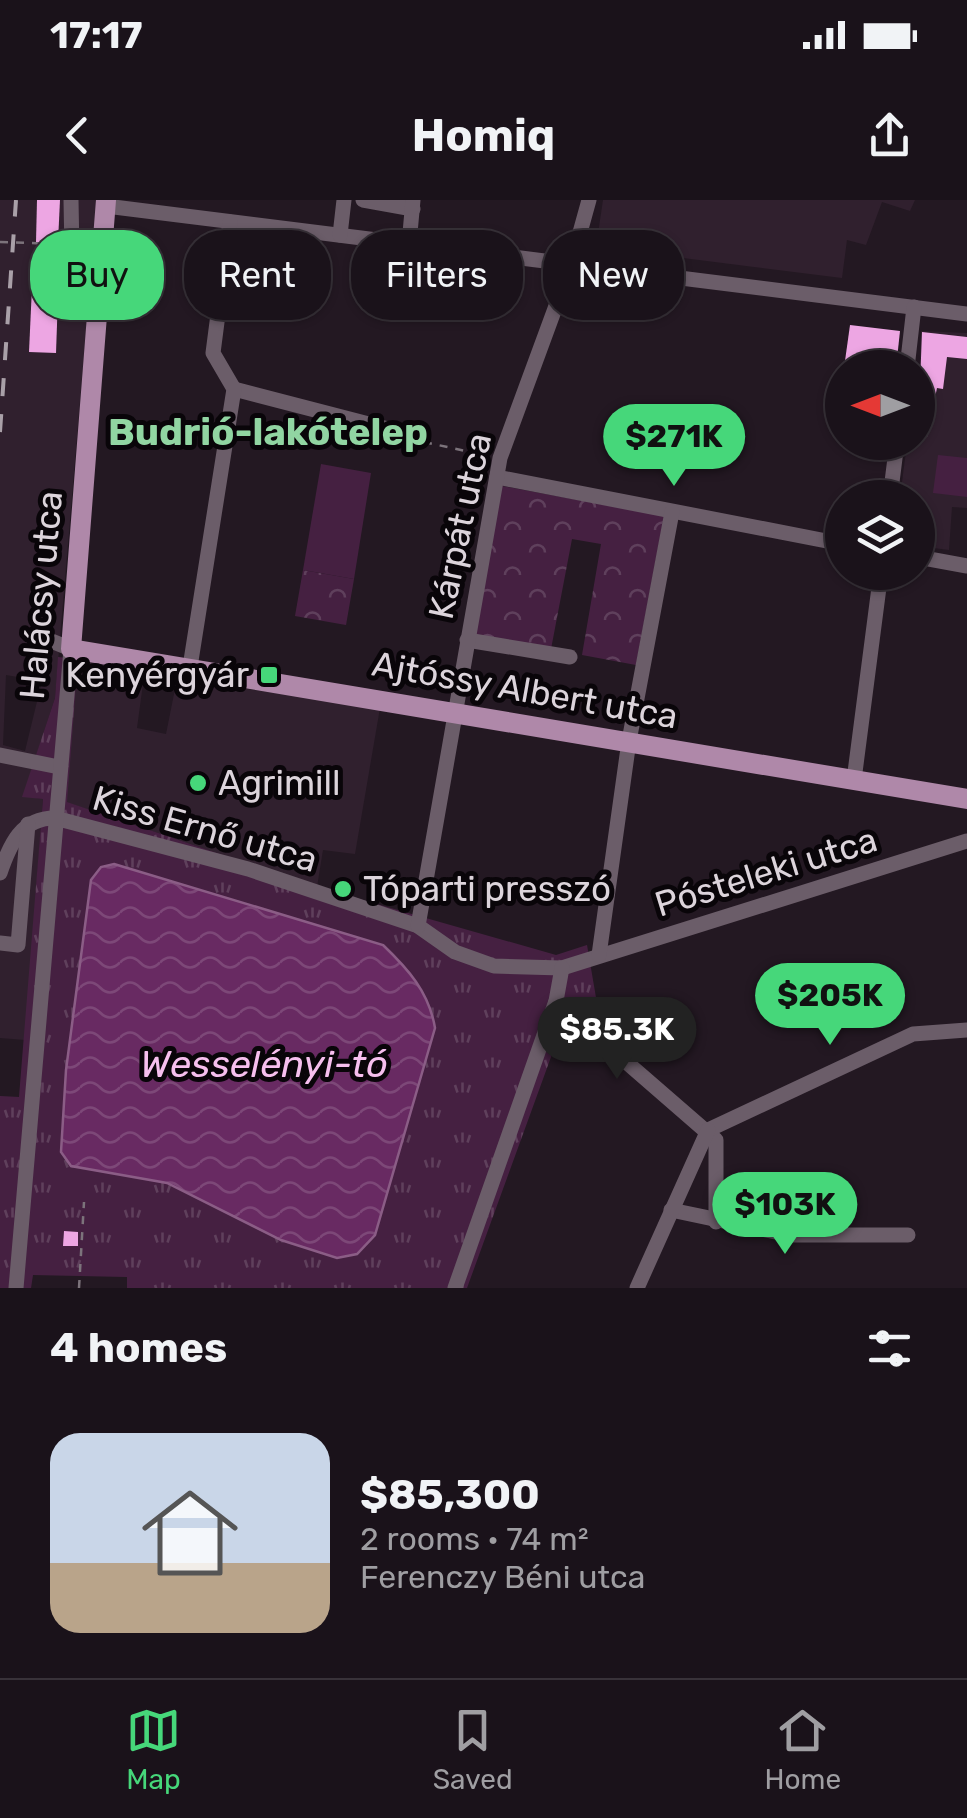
<!DOCTYPE html>
<html lang="en">
<head>
<meta charset="utf-8">
<style>
  body { margin:0; font-family:Rubik,sans-serif; background:#231b23; color:#f1f3f6; height:100vh; display:flex; flex-direction:column; font-size:38px; white-space:nowrap }
  * { box-sizing:border-box; margin:0 }
  p { font-size:32px; color:#9f9ea2 }
  .icon { flex:none; width:55px; height:55px; fill:none; stroke:currentColor; stroke-width:2; stroke-linecap:round; stroke-linejoin:round }
  .map { position:relative; height:1088px; overflow:hidden }
  .side { display:flex; flex-direction:column; background:#1a121a; flex:1 }
  .side>* { flex:none }
  .hud { position:absolute; left:30px; top:30px; width:908px; height:90px; display:flex; gap:20px }
  .needle { width:65px; rotate:270deg }
  .fabs { position:absolute; left:825px; top:150px; display:grid; gap:20px }
  .fabs a { display:grid; place-items:center; width:110px; height:110px; border-radius:50%; background:#1a121a; box-shadow:0 2px 8px #0004,0 0 0 2px #383239; font-size:50px }
  .price { position:absolute; translate:-50% -85px; padding:0 22px; border-radius:35px; background:#46d77a; color:#111; font-size:32px; line-height:65px; filter:drop-shadow(0 2px 5px #0008) }
  .price::after { content:''; position:absolute; left:50%; top:60px; width:30px; height:22px; margin-left:-15px; background:inherit; clip-path:polygon(0 0,100% 0,50% 100%) }
  .price.on { background:#222; color:#fff }
  ul { padding:0; list-style:none }
  li { display:flex; align-items:center; gap:30px; height:250px; padding:0 50px }
  li+li { border-top:2px solid #383239 }
  li span { display:grid; place-items:center; flex:none; width:280px; height:200px; border-radius:30px; color:#555 }
  li>.icon { margin-inline-start:auto }
  span .icon { width:120px; height:120px; fill:#fffc; stroke-width:1 }
  li b { font-size:42px }
  h2 { display:flex; justify-content:space-between; align-items:center; height:120px; padding:0 50px; font-size:42px }
  .chip { padding:0 35px; border-radius:40px; background:#1a121a; box-shadow:0 2px 8px #0004,0 0 0 2px #383239; font-size:35px; line-height:90px }
  .chip.on { background:#46d77a; color:#111 }
  .status { display:flex; justify-content:space-between; align-items:center; height:70px; padding:0 50px; background:#1a121a; direction:ltr }
  .status svg { height:28px; fill:currentColor }
  header { display:flex; justify-content:space-between; align-items:center; height:130px; padding:0 50px; background:#1a121a; font-size:45px; font-weight:700 }
  .dock { display:flex; justify-content:space-around; align-items:center; height:140px; border-top:2px solid #383239; background:#1a121a; font-size:28px; color:#9f9ea2 }
  .dock a { display:grid; justify-items:center; gap:5px }
  .dock .on { color:#46d77a }
  .map>svg:first-child { display:block }
</style>
</head>
<body>
<div class="status"><b>17:17</b><svg viewBox="0 0 49 12"><path d="M0 12V9h3v3zM5 12V6h3v6zM10 12V3h3v9zM15 12V0h3v12zM26 1h20v11H26zM47 4h2v5h-2z"/></svg></div>
<header><svg class="icon" aria-label="back" viewBox="0 0 24 24"><path d="M15 5l-7 7 7 7"/></svg>Homiq<svg class="icon" aria-label="share" viewBox="0 0 24 24"><path d="M12 15V3M7 8l5-5 5 5M5 13v7h14v-7"/></svg></header>
<div class="map">
<svg width="967" height="1088" viewBox="0 0 967 1088">
  <defs>
    <pattern id="grass-tufts" width="24" height="20" patternUnits="userSpaceOnUse" patternTransform="scale(2.5)"><rect width="24" height="20" fill="#452041"/><path d="M3 7l-1-3M5 7V3M7 7l1-3M15 17l-1-3M17 17v-4M19 17l1-3" fill="none" stroke="#5f405c"/></pattern>
    <pattern id="park-crowns" width="20" height="18" patternUnits="userSpaceOnUse" patternTransform="scale(2.5)"><rect width="20" height="18" fill="#452041"/><path d="M2 6a3 3 0 1 1 6 0M12 15a3 3 0 1 1 6 0" fill="none" stroke="#5f405c"/></pattern>
    <pattern id="water-waves" width="16" height="10" patternUnits="userSpaceOnUse" patternTransform="scale(2.5)"><rect width="16" height="10" fill="#682a62"/><path d="M0 5q4-4 8 0t8 0" fill="none" stroke="#7d4878"/></pattern>
  </defs>
  <rect width="100%" height="100%" fill="#231822"/>
  <g fill="#30202e" fill-rule="evenodd">
    <path d="M0 0H97L55 498 23 596 43 599 25 840 0 838ZM6 475 42 481 25 551 3 545Z"/>
    <path d="M603 0H915L910 11 882 2 866 45 847 40 842 78 596 47Z"/>
    <path d="M921 131 967 133V308L952 307 949 350 918 346V298H900L907 243 918 242Z"/>
    <path d="M78 459 145 469 137 528 166 534 177 479 380 508 355 654 323 650 317 687 66 602Z"/>
  </g>
  <path fill="url(#grass-tufts)" d="M58 457 78 459 67 602 317 687 556 755 587 745 606 856 563 824 467 1088H127V1077L33 1075 31 1088H0V896L19 897 43 599 22 597 55 498Z"/>
  <g fill="url(#park-crowns)">
    <path d="M502 286 664 316 636 465 582 455 601 344 572 339 551 449 475 435Z"/>
    <path d="M303 370 354 379 346 425 295 416Z"/>
  </g>
  <g fill="#452041">
    <path d="M938 255 967 258V297L933 293Z"/>
    <path d="M321 264 371 273 354 379 303 370Z"/>
  </g>
  <path fill="url(#water-waves)" stroke="#8b5d86" stroke-width="2.5" d="M114 664 383 745C408 769 429 792 435 828L375 1035 357 1054 337 1058 281 1040 167 983 71 966 61 952 66 870 91 680 101 667Z"/>
  <g fill="#eda6e3">
    <path d="M37 0H60L58 42H36Z"/>
    <path d="M237 55 290 61 284 110 231 104Z"/>
    <path d="M33 65 59 67 56 153 29 152Z"/>
    <path d="M850 125 900 131 896 168H844Z"/>
    <path d="M922 132 967 137V159L947 157 943 189 937 188 927 237 918 236Z"/>
    <path d="M64 1031 78 1032V1046H63Z"/>
  </g>
  <g fill="none" stroke-linecap="round" stroke-linejoin="round">
    <g stroke="#7c737b" stroke-width="2.5" stroke-dasharray="8 8" stroke-linecap="butt">
      <path d="M0 42 58 44"/>
      <path d="M424 242 489 256"/>
      <path d="M79 1088 84 1002"/>
    </g>
    <g stroke="#6b5d69" stroke-width="15">
      <path d="M71 0 72 52 102 56"/>
      <path d="M363 0 413 9"/>
      <path d="M106 6 967 114"/>
      <path d="M340 35 344 0"/>
      <path d="M409 44 413 0"/>
      <path d="M907 168 914 107"/>
      <path d="M234 189 415 236"/>
      <path d="M497 277 842 344"/>
      <path d="M890 298 897 242"/>
      <path d="M918 357 967 366"/>
      <path d="M467 440 570 457"/>
      <path d="M190 467 234 189 213 153 230 22"/>
      <path d="M0 555 59 567"/>
      <path d="M854 580 881 372"/>
      <path d="M0 673C10 644 21 618 55 618L248 669 418 726 455 752 494 766 562 768 967 641"/>
      <path d="M418 726 500 258 571 65 589 0"/>
      <path d="M0 743 18 745 28 624"/>
      <path d="M599 755 629 541 672 312"/>
      <path d="M556 801 716 940V1022"/>
      <path d="M708 930 913 834 967 830"/>
      <path d="M671 1010 790 1035H908"/>
      <path d="M16 1088 71 449 49 440"/>
      <path d="M455 1088 556 801 562 768"/>
      <path d="M637 1088 708 930"/>
    </g>
    <path stroke="#af88a9" stroke-width="20" d="M106 0 71 449 967 599"/>
    <path stroke="#a9a0a8" stroke-width="4" stroke-dasharray="18 18" stroke-linecap="butt" d="M0 232 16 0"/>
  </g>
  <g fill="#46d77a" stroke="#090509" stroke-width="4">
    <rect x="259" y="465" width="20" height="20" rx="5"/>
    <circle cx="198" cy="583" r="10"/>
    <circle cx="343" cy="689" r="10"/>
  </g>
  <g text-anchor="middle" dominant-baseline="central" stroke-width="10" stroke-linejoin="round" paint-order="stroke">
    <g font-size="35" fill="#dcd4db" stroke="#090509">
      <text transform="translate(460 326) rotate(-78)">Kárpát utca</text>
      <text transform="translate(41 395) rotate(-85)">Halácsy utca</text>
      <text transform="translate(525 490) rotate(10)">Ajtóssy Albert utca</text>
      <text transform="translate(205 629) rotate(16)">Kiss Ernő utca</text>
      <text transform="translate(766 672) rotate(-17)">Pósteleki utca</text>
    </g>
    <g font-size="35" fill="#dcd4db" stroke="#090509" text-anchor="start">
      <text x="249" y="475" text-anchor="end">Kenyérgyár</text>
      <text x="218" y="583">Agrimill</text>
      <text x="363" y="689">Tóparti presszó</text>
    </g>
    <g font-size="38" font-weight="bold" fill="#91d5a2" stroke="#090509">
      <text x="268" y="232">Budrió-lakótelep</text>
    </g>
    <g font-size="38" font-style="italic" fill="#f6bfee" stroke="#090509">
      <text x="264" y="864">Wesselényi-tó</text>
    </g>
  </g>
</svg>
<div class="fabs">
<a><svg class="needle" viewBox="-14 -14 28 28"><path d="M0-13l5 13h-10z" fill="#e53935"/><path d="M0 13l5-13h-10z" fill="#9f9ea2"/></svg></a>
<a><svg class="icon" aria-label="layers" viewBox="0 0 24 24"><path d="M12 4l9 5-9 5-9-5zM3 14l9 5 9-5"/></svg></a>
</div>
<b class="price" style="left:674px;top:289px">$271K</b>
<b class="price" style="left:830px;top:848px">$205K</b>
<b class="price on" style="left:617px;top:882px">$85.3K</b>
<b class="price" style="left:785px;top:1057px">$103K</b>
<div class="hud">
<a class="chip on">Buy</a>
<a class="chip">Rent</a>
<a class="chip">Filters</a>
<a class="chip">New</a>
</div>
</div>
<section class="side">
<h2>4 homes<svg class="icon" aria-label="filters" viewBox="0 0 24 24"><path d="M4 7h16M4 17h16"/><circle cx="9" cy="7" r="2"/><circle cx="15" cy="17" r="2"/></svg></h2>
<ul>
<li><span style="background:linear-gradient(#c9d6e8 65%,#b9a48a 0)"><svg class="icon" aria-label="home" viewBox="0 0 24 24"><path d="M3 11l9-7 9 7M6 9v11h12V9"/></svg></span><div><b>$85,300</b><p>2 rooms · 74 m²</p><p>Ferenczy Béni utca</p></div></li>
</ul>
</section>
<nav class="dock">
<a class="on"><svg class="icon" aria-label="map" viewBox="0 0 24 24"><path d="M3 6l6-2 6 2 6-2v14l-6 2-6-2-6 2zM9 4v14M15 6v14"/></svg>Map</a>
<a><svg class="icon" aria-label="saved" viewBox="0 0 24 24"><path d="M7 4h10v16l-5-4-5 4z"/></svg>Saved</a>
<a><svg class="icon" aria-label="home" viewBox="0 0 24 24"><path d="M3 11l9-7 9 7M6 9v11h12V9"/></svg>Home</a>
</nav>
</body>
</html>
